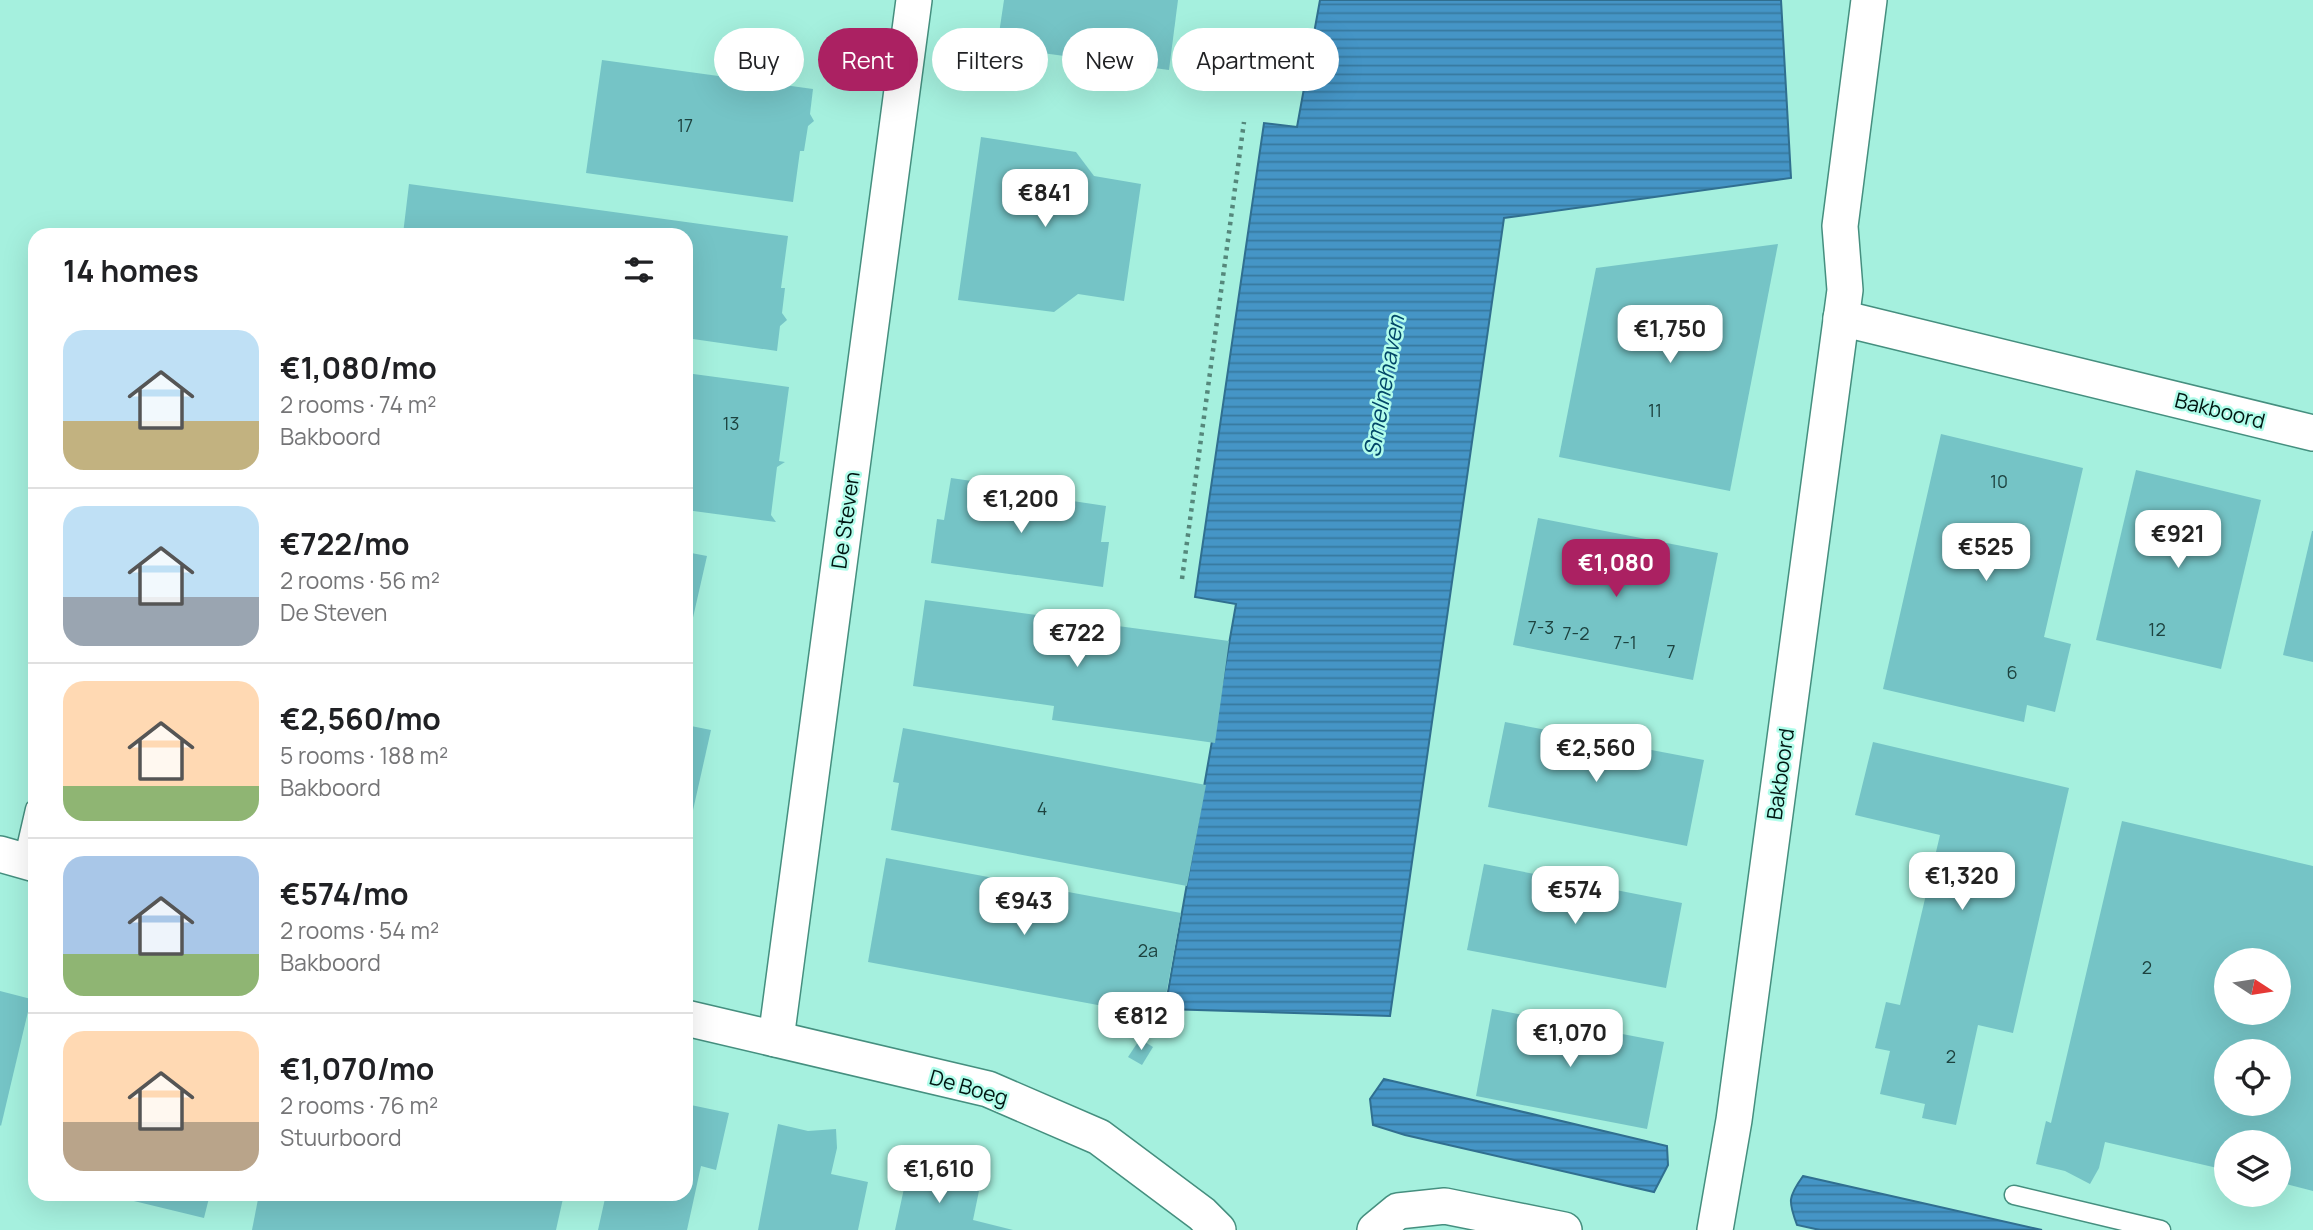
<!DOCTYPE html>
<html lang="en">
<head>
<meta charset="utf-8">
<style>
  body { margin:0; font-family:Manrope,sans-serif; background:#f2f2f2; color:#202124; height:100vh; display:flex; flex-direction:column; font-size:26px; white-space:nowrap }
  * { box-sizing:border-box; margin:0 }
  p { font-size:23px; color:#757577 }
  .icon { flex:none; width:38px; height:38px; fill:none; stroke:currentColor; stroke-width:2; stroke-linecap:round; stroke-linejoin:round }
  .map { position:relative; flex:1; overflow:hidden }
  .panel { position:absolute; left:28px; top:228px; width:665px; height:973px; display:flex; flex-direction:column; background:#fff; border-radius:21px; box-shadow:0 7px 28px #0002 }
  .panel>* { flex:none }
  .top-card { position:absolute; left:714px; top:28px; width:665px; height:63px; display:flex; gap:14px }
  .needle { width:46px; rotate:102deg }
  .tools { position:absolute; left:2214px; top:948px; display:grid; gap:14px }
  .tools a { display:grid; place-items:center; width:77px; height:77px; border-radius:50%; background:#fff; box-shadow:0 7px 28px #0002; font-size:35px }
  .price { position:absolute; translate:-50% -60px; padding:0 16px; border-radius:14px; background:#fff; color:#222; font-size:23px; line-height:46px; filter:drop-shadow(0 2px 4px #0008) }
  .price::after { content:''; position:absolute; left:50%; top:42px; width:21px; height:16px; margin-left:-10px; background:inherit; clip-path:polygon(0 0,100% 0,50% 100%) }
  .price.selected { background:#ab2162; color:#fff }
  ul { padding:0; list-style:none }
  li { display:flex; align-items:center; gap:21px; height:175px; padding:0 35px }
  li+li { border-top:2px solid #e0e0e0 }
  li span { display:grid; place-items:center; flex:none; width:196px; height:140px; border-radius:21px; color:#555 }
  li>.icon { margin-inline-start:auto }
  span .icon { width:84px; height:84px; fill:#fffc; stroke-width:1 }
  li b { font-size:30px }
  h2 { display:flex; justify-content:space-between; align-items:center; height:84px; padding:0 35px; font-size:30px }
  .tag { padding:0 24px; border-radius:32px; background:#fff; box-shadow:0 7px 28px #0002; font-size:24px; line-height:63px }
  .tag.selected { background:#ab2162; color:#fff }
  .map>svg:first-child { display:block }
</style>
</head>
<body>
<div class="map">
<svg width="2313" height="1230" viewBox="0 0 2313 1230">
  <defs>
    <pattern id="water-rules" width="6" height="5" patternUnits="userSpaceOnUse" patternTransform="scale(1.75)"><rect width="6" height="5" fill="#4595c6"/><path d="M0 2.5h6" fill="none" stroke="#37799f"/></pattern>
  </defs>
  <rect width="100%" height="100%" fill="#a5f0de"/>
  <g fill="url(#water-rules)" stroke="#306f90" stroke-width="2">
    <path d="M1320 0H1781L1791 178 1504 218 1390 1016 1165 1009 1236 604 1195 597 1264 123 1297 127Z"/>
    <path d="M1384 1079 1667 1146 1668 1165 1654 1192 1405 1135 1373 1125 1370 1099Z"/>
    <path d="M1803 1176 2042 1230H1820L1797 1225C1788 1201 1788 1197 1803 1176Z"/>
  </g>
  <g fill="#75c4c6" fill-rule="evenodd">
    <path d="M1004 0H1178L1169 70 997 47Z"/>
    <path d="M602 60 813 89 810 114 814 121 808 126 804 151H800L793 202 586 173Z"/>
    <path d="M981 137 1076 152 1094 176 1141 184 1124 301 1078 294 1054 312 958 300Z"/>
    <path d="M409 184 788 236 781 288H785L782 313 787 320 780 326 777 351 686 338V234H403Z"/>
    <path d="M1778 244 1730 491 1559 457 1596 268Z"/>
    <path d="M686 373 789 387 779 461 785 462 777 467 771 515 776 522 686 510Z"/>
    <path d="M1941 434 2083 468 2044 637 2071 644 2055 712 2027 705 2024 722 1883 689Z"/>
    <path d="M2136 470 2261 500 2221 669 2096 640Z"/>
    <path d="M951 478 1000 485 999 490 1106 506 1101 542H1109L1103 587 931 563 937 519 944 520Z"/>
    <path d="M1538 518 1718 553 1693 680 1513 645Z"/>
    <path d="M2312 531H2313V662L2283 655Z"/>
    <path d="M686 552 707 556 687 644H686Z"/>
    <path d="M925 600 1229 641 1215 743 1052 720 1054 706 913 686Z"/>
    <path d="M1505 722 1704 760 1687 846 1488 807Z"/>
    <path d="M686 725 711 730 687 837H686Z"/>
    <path d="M903 728 1206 785 1187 886 891 830 899 783 893 782Z"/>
    <path d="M1873 742 2069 788 2013 1033 1978 1025 1956 1125 1922 1118 1925 1104 1880 1094 1890 1051 1875 1048 1886 1002 1900 1005 1940 835 1855 815Z"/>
    <path d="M2122 821 2313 866V1191L2278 1182V1143H2226V1170L2105 1142 2099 1168 2090 1184 2065 1171 2036 1164 2046 1121 2051 1123ZM2226 961H2278V1013H2226ZM2226 1052H2278V1104H2226Z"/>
    <path d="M886 858 1181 913 1162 1017 868 962Z"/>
    <path d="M1484 864 1682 903 1666 988 1467 950Z"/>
    <path d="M0 991 31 999 1 1126 0 1125Z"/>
    <path d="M1492 1009 1664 1042 1647 1129 1476 1096Z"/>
    <path d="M1140 1039 1153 1047 1142 1065 1128 1057Z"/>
    <path d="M686 1104 729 1113 716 1170 701 1166 687 1230H598L606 1194H686Z"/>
    <path d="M778 1124 808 1131 836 1129 837 1148 831 1174 868 1182 858 1230H758Z"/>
    <path d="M908 1170 980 1186 973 1220 1013 1230H895Z"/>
    <path d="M105 1194H210L204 1218Z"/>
    <path d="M259 1194H564L556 1230H252Z"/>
  </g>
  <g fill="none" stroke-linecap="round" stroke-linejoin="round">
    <defs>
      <g id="lane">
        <path d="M23 861 35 809"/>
        <path d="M2014 1195 2161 1230"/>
      </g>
      <g id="street">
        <path d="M1841 318 2313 433"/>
        <path d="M0 854 35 864"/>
        <path d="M686 1018 988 1089 1099 1137 1202 1214 1218 1230"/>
        <path d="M776 1039 914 0"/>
        <path d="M1375 1230 1398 1211 1445 1206 1564 1230"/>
        <path d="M1715 1230 1734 1120 1845 290 1840 226 1869 0"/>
      </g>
    </defs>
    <use href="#lane" stroke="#458f7f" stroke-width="21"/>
    <use href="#street" stroke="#458f7f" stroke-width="38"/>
    <path stroke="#55877b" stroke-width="4.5" stroke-dasharray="3.5 5" stroke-linecap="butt" d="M1182 579 1244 122"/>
    <use href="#lane" stroke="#fff" stroke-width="18"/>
    <use href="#street" stroke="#fff" stroke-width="35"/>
  </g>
  <g text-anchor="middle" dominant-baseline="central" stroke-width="5" stroke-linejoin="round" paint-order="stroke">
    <g font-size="18" fill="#1d423f">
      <text x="685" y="125">17</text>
      <text x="1655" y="410">11</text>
      <text x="731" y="423">13</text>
      <text x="1999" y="481">10</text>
      <text x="1541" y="627">7-3</text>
      <text x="2157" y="629">12</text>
      <text x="1576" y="633">7-2</text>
      <text x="1625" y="642">7-1</text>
      <text x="1671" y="651">7</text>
      <text x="2012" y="672">6</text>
      <text x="1042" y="808">4</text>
      <text x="1148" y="950">2a</text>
      <text x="2147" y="967">2</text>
      <text x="1951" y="1056">2</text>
    </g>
    <g font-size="21" fill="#001712" stroke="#b2fdeb">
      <text transform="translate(2220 410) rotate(14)">Bakboord</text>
      <text transform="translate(845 520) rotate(-82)">De Steven</text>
      <text transform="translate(1780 774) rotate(-82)">Bakboord</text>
      <text transform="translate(969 1087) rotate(16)">De Boeg</text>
    </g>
    <g font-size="23" font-style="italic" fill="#024668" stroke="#b2fdeb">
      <text transform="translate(1383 386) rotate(-80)">Smelnehaven</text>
    </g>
  </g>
</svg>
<div class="tools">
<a><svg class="needle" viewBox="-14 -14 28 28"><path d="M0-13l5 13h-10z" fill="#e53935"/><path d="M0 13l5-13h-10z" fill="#757577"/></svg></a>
<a><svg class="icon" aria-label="locate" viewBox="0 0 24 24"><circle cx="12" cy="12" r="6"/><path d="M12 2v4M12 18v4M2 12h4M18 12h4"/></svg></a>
<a><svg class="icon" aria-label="layers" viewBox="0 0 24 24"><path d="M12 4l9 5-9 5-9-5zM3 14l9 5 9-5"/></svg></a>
</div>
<b class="price" style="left:1045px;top:229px">€841</b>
<b class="price" style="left:1670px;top:365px">€1,750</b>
<b class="price" style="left:1021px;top:535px">€1,200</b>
<b class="price" style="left:2178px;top:570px">€921</b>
<b class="price" style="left:1986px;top:583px">€525</b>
<b class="price selected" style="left:1616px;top:599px">€1,080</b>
<b class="price" style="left:1077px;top:669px">€722</b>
<b class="price" style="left:1596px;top:784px">€2,560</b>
<b class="price" style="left:1962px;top:912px">€1,320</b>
<b class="price" style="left:1575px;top:926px">€574</b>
<b class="price" style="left:1024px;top:937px">€943</b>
<b class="price" style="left:1141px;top:1052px">€812</b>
<b class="price" style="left:1570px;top:1069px">€1,070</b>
<b class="price" style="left:939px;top:1205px">€1,610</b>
<div class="top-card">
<a class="tag">Buy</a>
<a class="tag selected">Rent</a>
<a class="tag">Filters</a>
<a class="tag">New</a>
<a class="tag">Apartment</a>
</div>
<section class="panel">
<h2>14 homes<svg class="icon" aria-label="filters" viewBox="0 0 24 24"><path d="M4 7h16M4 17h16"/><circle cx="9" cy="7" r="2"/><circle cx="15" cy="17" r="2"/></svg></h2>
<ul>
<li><span style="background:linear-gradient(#bfe0f5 65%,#c2b280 0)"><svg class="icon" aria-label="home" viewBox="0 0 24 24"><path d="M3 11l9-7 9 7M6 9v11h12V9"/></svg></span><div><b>€1,080/mo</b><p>2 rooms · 74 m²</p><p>Bakboord</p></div></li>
<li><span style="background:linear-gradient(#bfe0f5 65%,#9aa5b1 0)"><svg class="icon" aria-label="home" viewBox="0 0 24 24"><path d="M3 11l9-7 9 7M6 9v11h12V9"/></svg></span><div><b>€722/mo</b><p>2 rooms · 56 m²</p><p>De Steven</p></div></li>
<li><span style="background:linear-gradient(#ffd9b3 75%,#8fb573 0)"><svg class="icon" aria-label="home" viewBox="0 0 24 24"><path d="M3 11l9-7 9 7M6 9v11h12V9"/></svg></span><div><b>€2,560/mo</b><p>5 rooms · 188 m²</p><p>Bakboord</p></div></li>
<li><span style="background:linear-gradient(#a9c7e8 70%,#8fb573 0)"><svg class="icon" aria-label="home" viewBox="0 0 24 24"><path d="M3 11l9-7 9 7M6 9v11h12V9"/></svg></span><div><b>€574/mo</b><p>2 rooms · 54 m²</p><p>Bakboord</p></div></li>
<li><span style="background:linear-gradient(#ffd9b3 65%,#b9a48a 0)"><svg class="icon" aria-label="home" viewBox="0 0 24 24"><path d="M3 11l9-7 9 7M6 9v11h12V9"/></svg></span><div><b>€1,070/mo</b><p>2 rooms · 76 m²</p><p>Stuurboord</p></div></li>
</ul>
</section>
</div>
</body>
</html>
